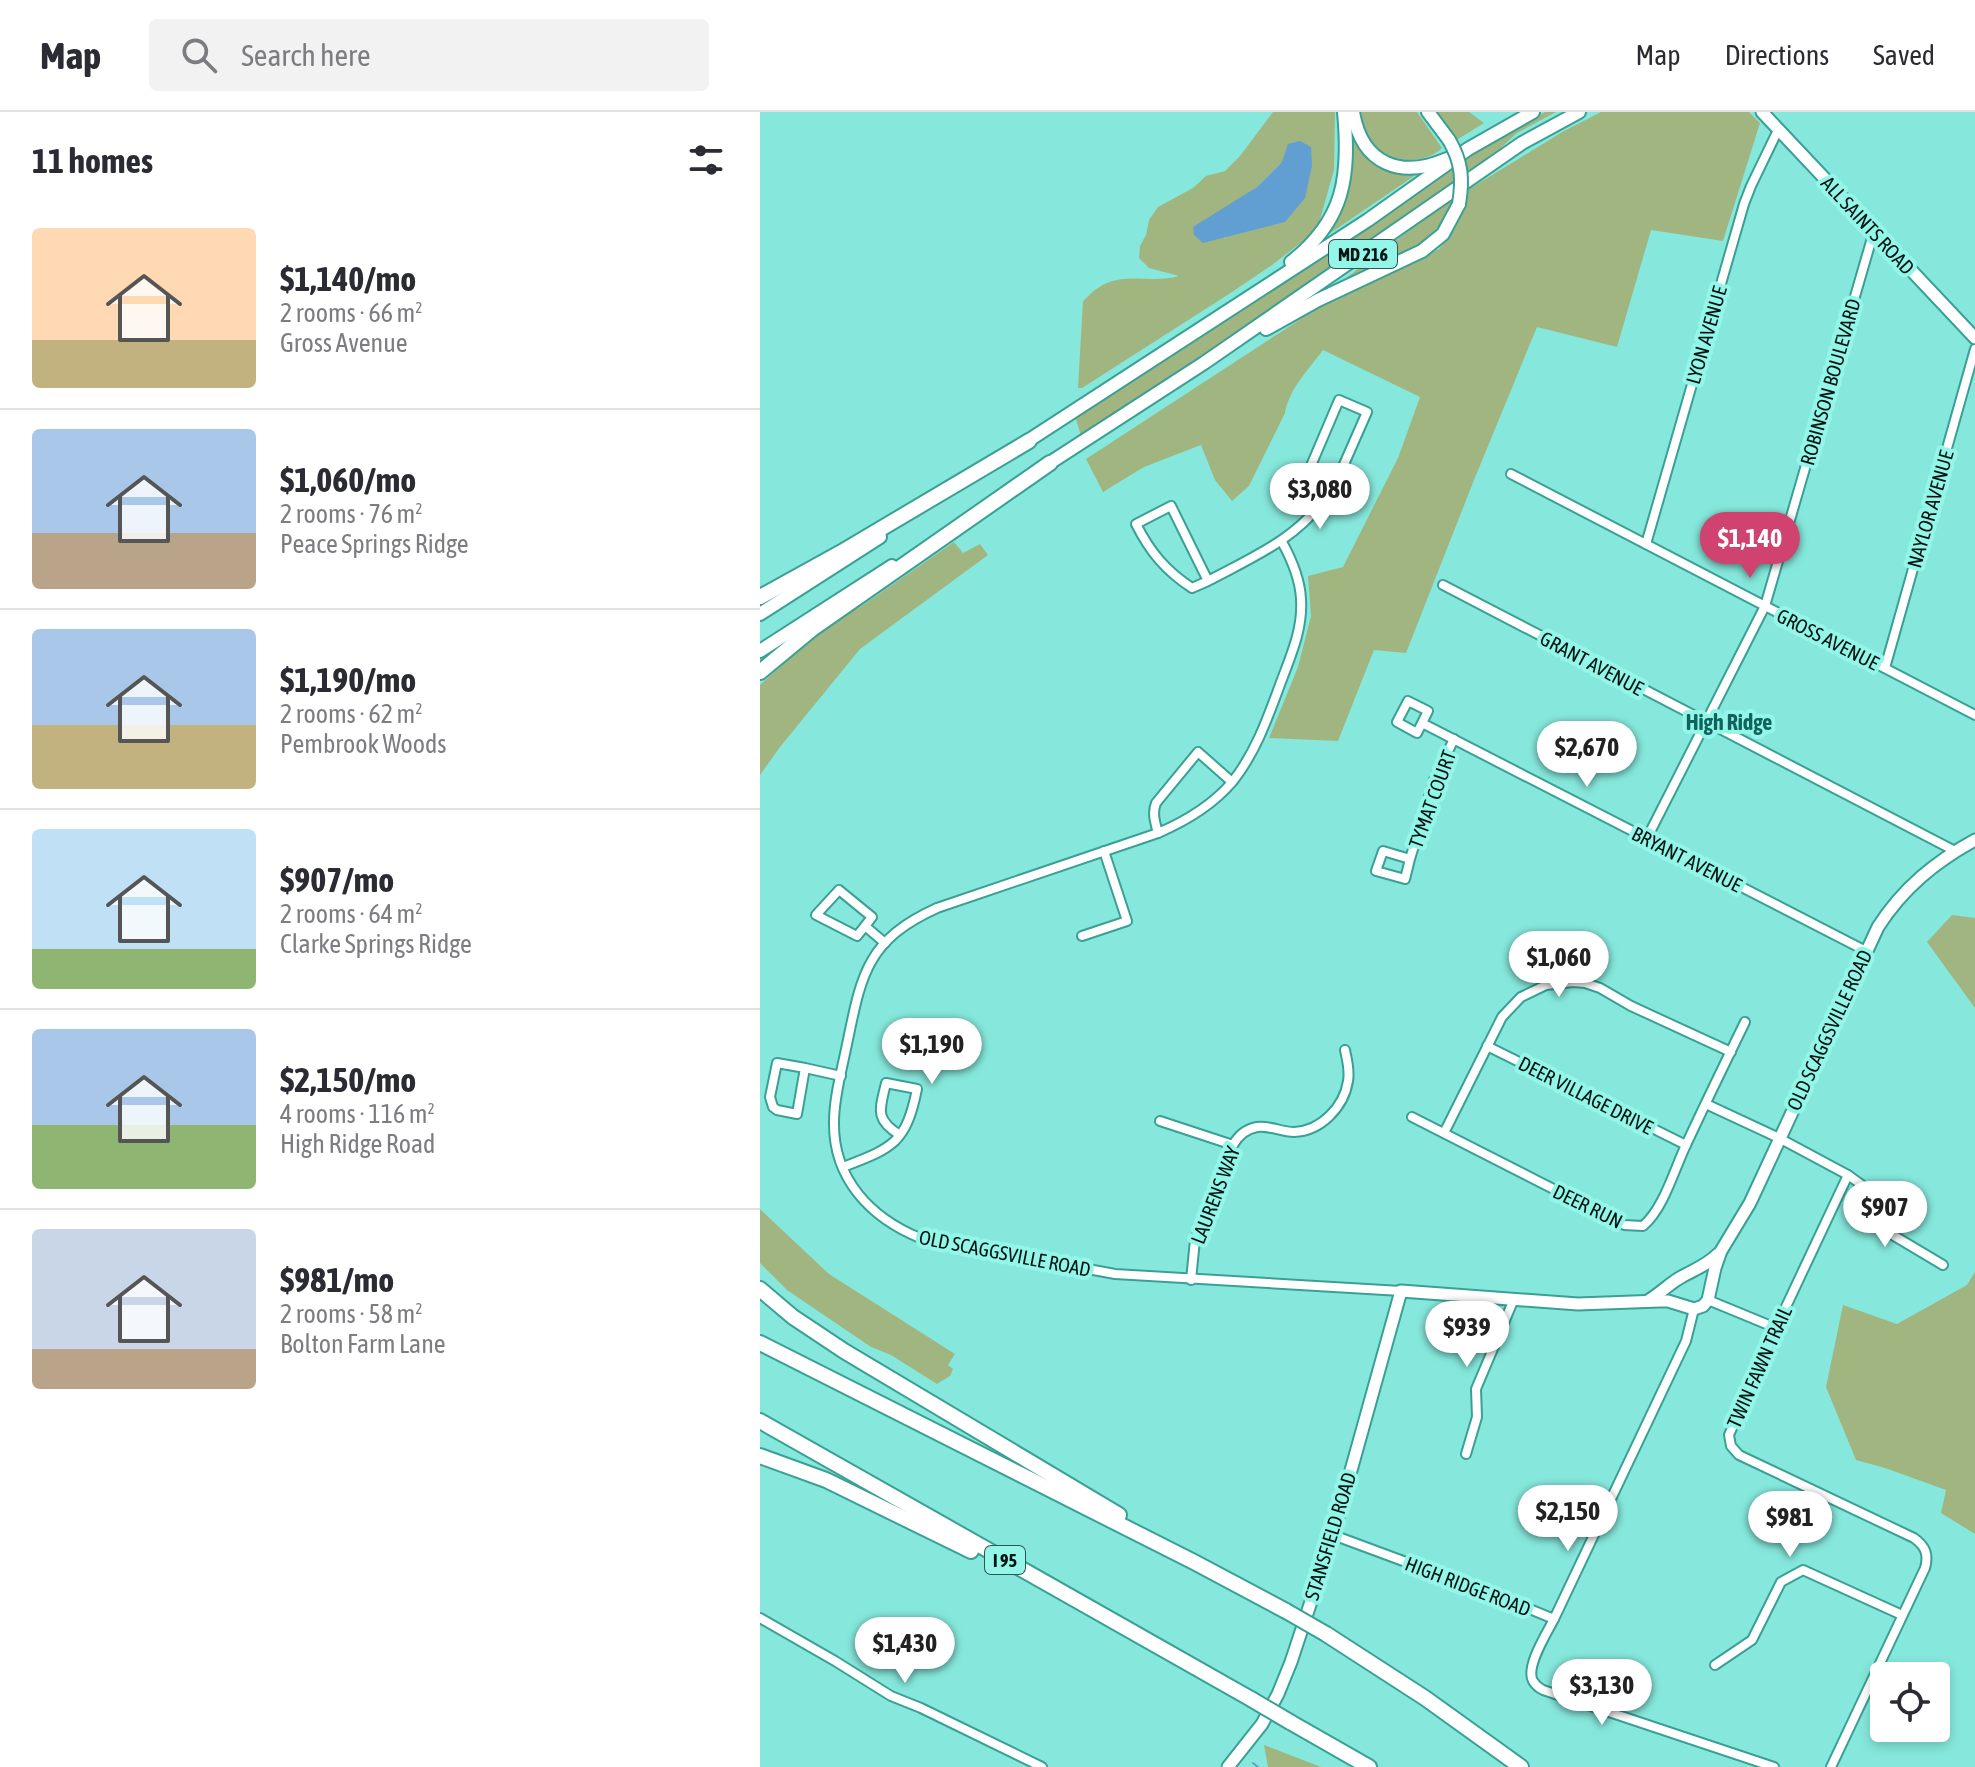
<!DOCTYPE html>
<html lang="en">
<head>
<meta charset="utf-8">
<style>
  body { margin:0; font-family:"Asap Condensed",sans-serif; background:#f2f2f3; color:#2b2b33; height:100vh; display:flex; flex-direction:column; font-size:30px; white-space:nowrap }
  * { box-sizing:border-box; margin:0 }
  p { font-size:26px; color:#7c7c81 }
  .icon { flex:none; width:44px; height:44px; fill:none; stroke:currentColor; stroke-width:2; stroke-linecap:round; stroke-linejoin:round }
  .map { position:relative; flex:1; overflow:hidden }
  .panel { display:flex; flex-direction:column; background:#fff; width:760px }
  .panel>* { flex:none }
  .controls { position:absolute; left:1110px; top:1550px; display:grid; gap:16px }
  .controls a { display:grid; place-items:center; width:80px; height:80px; border-radius:8px; background:#fff; box-shadow:0 4px 12px #0003; font-size:40px }
  .price { position:absolute; translate:-50% -68px; padding:0 18px; border-radius:28px; background:#fff; color:#222; font-size:26px; line-height:52px; filter:drop-shadow(0 2px 4px #0008) }
  .price::after { content:''; position:absolute; left:50%; top:48px; width:24px; height:18px; margin-left:-12px; background:inherit; clip-path:polygon(0 0,100% 0,50% 100%) }
  .price.active { background:#d0426f; color:#fff }
  ul { padding:0; list-style:none }
  li { display:flex; align-items:center; gap:24px; height:200px; padding:0 32px }
  li+li { border-top:2px solid #e1e1e2 }
  li span { display:grid; place-items:center; flex:none; width:224px; height:160px; border-radius:8px; color:#555 }
  li>.icon { margin-inline-start:auto }
  span .icon { width:96px; height:96px; fill:#fffc; stroke-width:1 }
  li b { font-size:34px }
  h2 { display:flex; justify-content:space-between; align-items:center; height:96px; padding:0 32px; font-size:34px }
  header { display:flex; align-items:center; gap:48px; box-sizing:border-box; height:112px; padding:0 40px; background:#fff; border-bottom:2px solid #e1e1e2 }
  header strong { font-size:38px }
  nav { display:flex; gap:44px; margin-inline-start:auto; font-size:28px }
  .search { width:560px; height:72px; background:#f2f2f3; display:flex; align-items:center; gap:20px; box-sizing:border-box; padding:0 28px; border-radius:8px; color:#7c7c81; font-size:30px }
  main { display:flex; flex:1; min-height:0 }
  .map>svg:first-child { display:block }
</style>
</head>
<body>
<header>
<strong>Map</strong>
<div class="search"><svg class="icon" aria-label="search" viewBox="0 0 24 24"><circle cx="10" cy="10" r="6"/><path d="M15 15l6 6"/></svg>Search here</div>
<nav><a>Map</a><a>Directions</a><a>Saved</a></nav>
</header>
<main>
<section class="panel">
<h2>11 homes<svg class="icon" aria-label="filters" viewBox="0 0 24 24"><path d="M4 7h16M4 17h16"/><circle cx="9" cy="7" r="2"/><circle cx="15" cy="17" r="2"/></svg></h2>
<ul>
<li><span style="background:linear-gradient(#ffd9b3 70%,#c2b280 0)"><svg class="icon" aria-label="home" viewBox="0 0 24 24"><path d="M3 11l9-7 9 7M6 9v11h12V9"/></svg></span><div><b>$1,140/mo</b><p>2 rooms · 66 m²</p><p>Gross Avenue</p></div></li>
<li><span style="background:linear-gradient(#a9c7e8 65%,#b9a48a 0)"><svg class="icon" aria-label="home" viewBox="0 0 24 24"><path d="M3 11l9-7 9 7M6 9v11h12V9"/></svg></span><div><b>$1,060/mo</b><p>2 rooms · 76 m²</p><p>Peace Springs Ridge</p></div></li>
<li><span style="background:linear-gradient(#a9c7e8 60%,#c2b280 0)"><svg class="icon" aria-label="home" viewBox="0 0 24 24"><path d="M3 11l9-7 9 7M6 9v11h12V9"/></svg></span><div><b>$1,190/mo</b><p>2 rooms · 62 m²</p><p>Pembrook Woods</p></div></li>
<li><span style="background:linear-gradient(#bfe0f5 75%,#8fb573 0)"><svg class="icon" aria-label="home" viewBox="0 0 24 24"><path d="M3 11l9-7 9 7M6 9v11h12V9"/></svg></span><div><b>$907/mo</b><p>2 rooms · 64 m²</p><p>Clarke Springs Ridge</p></div></li>
<li><span style="background:linear-gradient(#a9c7e8 60%,#8fb573 0)"><svg class="icon" aria-label="home" viewBox="0 0 24 24"><path d="M3 11l9-7 9 7M6 9v11h12V9"/></svg></span><div><b>$2,150/mo</b><p>4 rooms · 116 m²</p><p>High Ridge Road</p></div></li>
<li><span style="background:linear-gradient(#c9d6e8 75%,#b9a48a 0)"><svg class="icon" aria-label="home" viewBox="0 0 24 24"><path d="M3 11l9-7 9 7M6 9v11h12V9"/></svg></span><div><b>$981/mo</b><p>2 rooms · 58 m²</p><p>Bolton Farm Lane</p></div></li>
</ul>
</section>
<div class="map">
<svg width="1215" height="1655" viewBox="0 0 1215 1655">
  <rect width="100%" height="100%" fill="#86e8dc"/>
  <g fill="#a1b581" fill-rule="evenodd">
    <path d="M513 0H575L574 58 559 111 548 125 512 153 469 182 322 276H318L323 189C328 185 332 179 338 176 362 159 393 172 419 164L389 156 379 146 380 134 386 123 389 108 398 95 433 76 446 64 465 59 480 44ZM522 50 464 127 467 96 497 75Z"/>
    <path d="M586 0 601 35 657 60 654 64 569 122H566L573 111Z"/>
    <path d="M601 0H657L682 36C660 57 617 49 604 19 602 14 602 6 601 0Z"/>
    <path d="M673 0H709L724 11 695 29Z"/>
    <path d="M785 0H796L757 21 733 43 679 80 596 140 421 260 321 324 315 304 466 207 736 27Z"/>
    <path d="M841 0H989L1000 11 963 129 891 118 857 235 777 215 714 368 646 541 614 538 578 629 509 626 538 555 551 504 548 464 583 455 638 346 660 285 563 238C549 257 529 277 525 301L489 374 472 389 455 368 441 333 384 355 343 380 326 347 559 195 679 137 697 113 705 93 706 79 804 19Z"/>
    <path d="M693 86C679 135 632 147 590 167L586 166Z"/>
    <path d="M194 430 203 441 220 432 228 443 100 537 20 635 0 663V573L44 533 81 505 100 495Z"/>
    <path d="M1192 803 1215 806V896L1167 830Z"/>
    <path d="M0 1097 69 1162 195 1242 188 1253 193 1257 190 1264 177 1272 131 1243 111 1235 27 1178 0 1151Z"/>
    <path d="M1215 1160V1422L1181 1401 1186 1378 1125 1356 1096 1348 1066 1275 1083 1193 1137 1212 1207 1173Z"/>
    <path d="M504 1633 561 1655H508Z"/>
  </g>
  <path fill="#619fd2" d="M540 29 551 35 552 54 545 86 525 110 443 131 434 123 433 115 497 75 522 50 528 32Z"/>
  <g fill="none" stroke-linecap="round" stroke-linejoin="round">
    <path stroke="#619fd2" stroke-width="2" d="M493 1651 498 1655"/>
    <defs>
      <g id="street">
        <path d="M751 362 1215 603"/>
        <path d="M522 430C532 448 540 466 541 487 543 517 531 543 521 570 508 605 496 640 473 669 453 693 426 709 398 721L177 796C104 829 101 866 86 937 81 961 74 986 74 1010 73 1067 111 1106 160 1126L355 1162 641 1179"/>
        <path d="M886 432 984 92 991 74 1018 18"/>
        <path d="M448 469 432 476C406 459 390 440 376 412L411 394 448 469C493 445 539 426 568 382L552 368 550 356 579 288 607 300 578 366 568 382"/>
        <path d="M683 473 1195 739"/>
        <path d="M1125 556 1215 237"/>
        <path d="M662 611 657 621 637 610 648 589 668 599 662 611 1106 839"/>
        <path d="M398 721C395 710 392 701 396 691L438 640 472 670"/>
        <path d="M887 726 1005 494 1114 119"/>
        <path d="M650 747 645 767 616 759 623 739 650 747 674 668 694 627"/>
        <path d="M105 814 97 824 56 803 79 778 112 805 105 814 125 831"/>
        <path d="M322 824 367 809 344 739"/>
        <path d="M727 934 926 1033"/>
        <path d="M45 956 17 951 10 985 13 995 17 998 37 1002 45 956 81 964"/>
        <path d="M946 992 1019 1026 1088 1063 1113 1081 1126 1114 1131 1122 1183 1153"/>
        <path d="M652 1005 864 1113 883 1114C904 1096 914 1058 926 1033 945 992 965 951 985 910"/>
        <path d="M400 1009 473 1033"/>
        <path d="M684 1021 742 905 761 885 786 873 813 870 825 871 840 876 871 894 971 940"/>
        <path d="M83 1055C132 1036 146 1032 157 977L126 971C120 997 114 1007 140 1023"/>
        <path d="M431 1168 435 1128 473 1033C478 1024 486 1017 497 1015 509 1013 521 1020 534 1020 561 1019 584 995 588 969 590 958 587 948 585 938"/>
        <path d="M948 1188 1016 1216"/>
        <path d="M706 1342 717 1305 716 1277 754 1187"/>
        <path d="M573 1423 735 1483 794 1507 926 1229 934 1197"/>
        <path d="M0 1506 75 1549 131 1584 161 1596 282 1655"/>
        <path d="M794 1507C787 1521 765 1555 773 1569 776 1574 779 1576 783 1578L1014 1655"/>
        <path d="M955 1553 992 1528 1021 1470 1043 1458 1142 1503"/>
        <path d="M1071 1655 1165 1456C1169 1442 1165 1434 1154 1426L979 1343 971 1334 969 1323 1016 1216 1088 1063"/>
      </g>
      <g id="secondary">
        <path d="M1002 0 1215 226"/>
        <path d="M889 1188C901 1181 911 1170 923 1164 936 1157 947 1153 958 1142"/>
        <path d="M468 1655 502 1612 518 1582 531 1550 573 1423 641 1179 818 1192 900 1189H908L934 1197 943 1194 948 1188 955 1156 961 1139 990 1091 1118 815C1143 776 1175 750 1215 728"/>
      </g>
      <g id="primary">
        <path d="M593 0C602 53 641 67 687 47"/>
        <path d="M668 0 689 28"/>
        <path d="M531 150C585 108 590 64 584 0"/>
        <path d="M506 217 558 188 662 139 683 122 699 92"/>
        <path d="M263 332 608 108 708 37 773 0"/>
        <path d="M285 354 444 251 762 31 819 0"/>
        <path d="M0 502 120 425"/>
        <path d="M0 539 132 454"/>
      </g>
      <g id="highway">
        <path d="M0 485 80 441 269 329"/>
        <path d="M0 560 52 517 290 351"/>
        <path d="M0 1177 33 1205 84 1239 359 1403"/>
        <path d="M0 1231 434 1450 526 1499"/>
        <path d="M0 1309 491 1587"/>
        <path d="M0 1344 66 1368 211 1439"/>
        <path d="M566 1522 665 1586 761 1655"/>
        <path d="M530 1610 609 1655"/>
      </g>
    </defs>
    <use href="#street" stroke="#3aa095" stroke-width="12"/>
    <use href="#secondary" stroke="#3aa095" stroke-width="15"/>
    <use href="#primary" stroke="#3aa095" stroke-width="16"/>
    <use href="#highway" stroke="#3aa095" stroke-width="18"/>
    <use href="#street" stroke="#fff" stroke-width="8"/>
    <use href="#secondary" stroke="#fff" stroke-width="11"/>
    <use href="#primary" stroke="#fff" stroke-width="12"/>
    <use href="#highway" stroke="#fff" stroke-width="14"/>
    <defs>
      <path id="primary-bridge" d="M689 28C702 50 703 68 699 92"/>
      <g id="highway-bridge">
        <path d="M526 1499 566 1522"/>
        <path d="M491 1587 530 1610"/>
      </g>
    </defs>
    <use href="#primary-bridge" stroke="#3aa095" stroke-width="16" stroke-linecap="butt"/>
    <use href="#highway-bridge" stroke="#3aa095" stroke-width="18" stroke-linecap="butt"/>
    <use href="#primary-bridge" stroke="#fff" stroke-width="12"/>
    <use href="#highway-bridge" stroke="#fff" stroke-width="14"/>
  </g>
  <g text-anchor="middle" dominant-baseline="central" stroke-width="8" stroke-linejoin="round" paint-order="stroke">
    <g fill="#93f6e9" stroke="#2d5852" stroke-width="2">
      <rect x="569" y="128" width="68" height="28" rx="6"/>
      <rect x="225" y="1434" width="40" height="28" rx="6"/>
    </g>
    <g font-size="18" font-weight="bold" fill="#011412">
      <text x="603" y="142">MD 216</text>
      <text x="245" y="1448">I 95</text>
    </g>
    <g font-size="20" fill="#011412" stroke="#93f6e9">
      <text transform="translate(1108 113) rotate(47)">ALL SAINTS ROAD</text>
      <text transform="translate(946 223) rotate(-74)">LYON AVENUE</text>
      <text transform="translate(1070 270) rotate(-74)">ROBINSON BOULEVARD</text>
      <text transform="translate(1170 397) rotate(-74)">NAYLOR AVENUE</text>
      <text transform="translate(1068 527) rotate(27)">GROSS AVENUE</text>
      <text transform="translate(832 551) rotate(28)">GRANT AVENUE</text>
      <text transform="translate(672 687) rotate(-70)">TYMAT COURT</text>
      <text transform="translate(927 747) rotate(27)">BRYANT AVENUE</text>
      <text transform="translate(1069 918) rotate(-65)">OLD SCAGGSVILLE ROAD</text>
      <text transform="translate(826 983) rotate(27)">DEER VILLAGE DRIVE</text>
      <text transform="translate(455 1083) rotate(-69)">LAURENS WAY</text>
      <text transform="translate(828 1094) rotate(26)">DEER RUN</text>
      <text transform="translate(245 1141) rotate(11)">OLD SCAGGSVILLE ROAD</text>
      <text transform="translate(999 1255) rotate(-66)">TWIN FAWN TRAIL</text>
      <text transform="translate(570 1424) rotate(-73)">STANSFIELD ROAD</text>
      <text transform="translate(708 1474) rotate(21)">HIGH RIDGE ROAD</text>
    </g>
    <g font-size="22" font-weight="bold" fill="#0f645c" stroke="#93f6e9">
      <text x="969" y="610">High Ridge</text>
    </g>
  </g>
</svg>
<div class="controls">
<a><svg class="icon" aria-label="locate" viewBox="0 0 24 24"><circle cx="12" cy="12" r="6"/><path d="M12 2v4M12 18v4M2 12h4M18 12h4"/></svg></a>
</div>
<b class="price" style="left:560px;top:419px">$3,080</b>
<b class="price active" style="left:990px;top:468px">$1,140</b>
<b class="price" style="left:827px;top:677px">$2,670</b>
<b class="price" style="left:799px;top:887px">$1,060</b>
<b class="price" style="left:172px;top:974px">$1,190</b>
<b class="price" style="left:1125px;top:1137px">$907</b>
<b class="price" style="left:707px;top:1257px">$939</b>
<b class="price" style="left:808px;top:1441px">$2,150</b>
<b class="price" style="left:1030px;top:1447px">$981</b>
<b class="price" style="left:145px;top:1573px">$1,430</b>
<b class="price" style="left:842px;top:1615px">$3,130</b>
</div>
</main>
</body>
</html>
